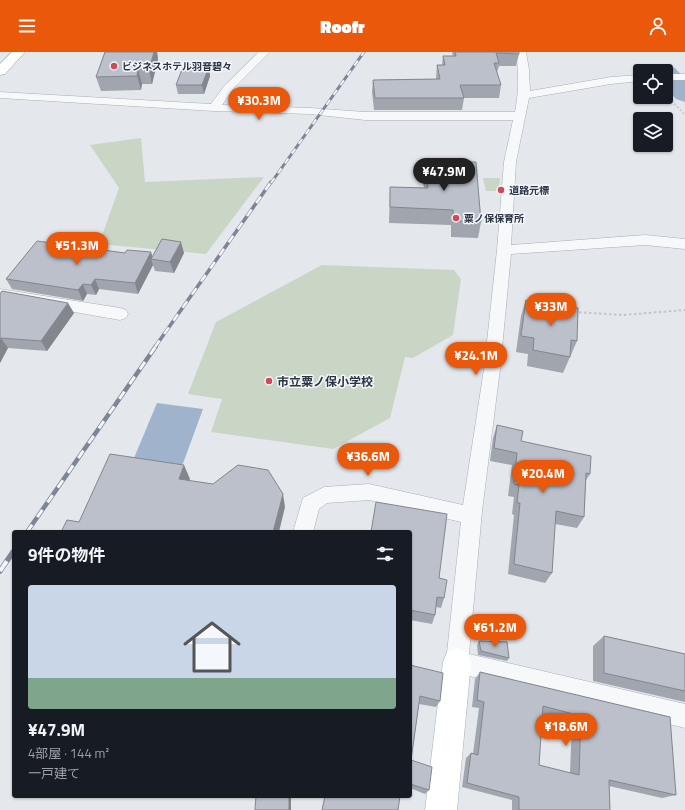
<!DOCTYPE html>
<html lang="ja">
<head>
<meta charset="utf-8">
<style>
  body { margin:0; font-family:"Titillium Web","Noto Sans JP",sans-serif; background:#242831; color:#f1f3f6; height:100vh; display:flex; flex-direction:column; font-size:15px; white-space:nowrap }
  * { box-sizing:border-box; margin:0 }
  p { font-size:13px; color:#9ea1a6 }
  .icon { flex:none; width:22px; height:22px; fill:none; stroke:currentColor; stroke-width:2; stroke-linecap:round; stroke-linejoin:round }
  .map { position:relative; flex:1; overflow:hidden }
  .sheet { position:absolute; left:12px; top:478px; width:400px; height:268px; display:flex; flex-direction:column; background:#171b24; border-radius:4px; box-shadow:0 1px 3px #0004 }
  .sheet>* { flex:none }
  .tools { position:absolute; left:633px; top:12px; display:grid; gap:8px }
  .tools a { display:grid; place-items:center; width:40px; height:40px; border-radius:4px; background:#171b24; box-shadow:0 1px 3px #0004; font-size:20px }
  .price { position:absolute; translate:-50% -34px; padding:0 9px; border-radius:14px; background:#ea580c; color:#fff; font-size:13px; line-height:26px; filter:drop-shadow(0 1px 2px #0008) }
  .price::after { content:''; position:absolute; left:50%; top:24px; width:12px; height:9px; margin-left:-6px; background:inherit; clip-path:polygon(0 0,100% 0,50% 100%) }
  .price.current { background:#222; color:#fff }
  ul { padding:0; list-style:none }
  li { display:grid; align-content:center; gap:8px; height:212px; padding:0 16px }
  li span { display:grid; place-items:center; height:124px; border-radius:4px; color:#555 }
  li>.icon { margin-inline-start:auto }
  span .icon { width:72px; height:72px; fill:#fffc; stroke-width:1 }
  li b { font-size:17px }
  h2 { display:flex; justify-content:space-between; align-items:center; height:48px; padding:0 16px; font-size:17px }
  header { display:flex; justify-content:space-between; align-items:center; height:52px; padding:0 16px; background:#ea580c; color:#fff; font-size:18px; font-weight:800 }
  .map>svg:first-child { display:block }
</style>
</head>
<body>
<header><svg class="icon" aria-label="menu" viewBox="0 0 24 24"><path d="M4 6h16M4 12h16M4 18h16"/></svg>Roofr<svg class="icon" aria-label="person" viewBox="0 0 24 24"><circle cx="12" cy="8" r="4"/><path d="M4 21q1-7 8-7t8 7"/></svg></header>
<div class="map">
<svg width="685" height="758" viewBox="0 0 685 758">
  <rect width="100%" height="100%" fill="#e4e7ec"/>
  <g fill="#c9d6c5">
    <path d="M141 86 145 130 264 125 206 202 99 192 119 136 90 93Z"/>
    <path d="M483 126H500L499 139H486Z"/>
    <path d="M322 213 454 218 461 227 453 283 413 306 405 305 390 366 333 397 211 380 222 347 188 342 216 270Z"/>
  </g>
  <path fill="#9fb4cc" d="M157 351 203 357 178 425 129 418Z"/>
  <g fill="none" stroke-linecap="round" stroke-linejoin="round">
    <path fill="#9fb4cc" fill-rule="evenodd" d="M666 14 675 16 685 27V50L676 47 666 36V19H655L657 16Z"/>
    <defs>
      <g id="street">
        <path d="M259 0H270L233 37 222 53 310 56 365 60H515C519 40 519 21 516 0H526L529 18 530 39 611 25 640 23V29L611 32 529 46 516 110 511 193 645 183 685 187V197L645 193 511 202 500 317 482 459 469 602 685 652V676L457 621 449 618 446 610 461 470 369 448 327 451 319 457 313 480H293L303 446 324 435 369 432 463 453 484 317 497 198 504 110 513 68H365L310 62 214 59 0 46V40L211 52 225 33Z"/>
        <rect x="666" y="22" width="19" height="6"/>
        <path d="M0 237 120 256 126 258 128 262 126 266 120 268 0 247Z"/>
      </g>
      <path id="secondary" d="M457 596 467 600 471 610 457 758H425L443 610 447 600Z"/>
      <path id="highway" d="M12 0H25L5 22 0 23V12Z"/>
    </defs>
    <use href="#street" stroke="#a9aeb7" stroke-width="1"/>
    <use href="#secondary" stroke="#a9aeb7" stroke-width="1"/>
    <use href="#highway" stroke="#8b94a3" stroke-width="1"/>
    <path stroke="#c2c5cb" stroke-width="1.5" stroke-dasharray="2 2" stroke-linecap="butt" d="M666 43 685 63"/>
    <path stroke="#c2c5cb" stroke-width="2" stroke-dasharray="2.5 2.5" stroke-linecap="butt" d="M574 260 623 263 685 258"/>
    <use href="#street" fill="#f7f8fa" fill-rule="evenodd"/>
    <use href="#secondary" fill="#fff" fill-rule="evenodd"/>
    <use href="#highway" fill="#fff" fill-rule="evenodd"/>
    <defs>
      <path id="rail-far3" d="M271 131 364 0"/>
      <path id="rail-far2" d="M155 295 271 130"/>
      <g id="rail-far1">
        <path d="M27 480 156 294"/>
        <path d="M13 501 14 499"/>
      </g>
      <path id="rail" d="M0 519 13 500"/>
    </defs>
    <use href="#rail-far3" stroke="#7d8696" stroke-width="3"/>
    <use href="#rail-far2" stroke="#7d8696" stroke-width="3.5"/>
    <use href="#rail-far1" stroke="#7d8696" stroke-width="4.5"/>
    <use href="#rail" stroke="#7d8696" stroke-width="5.5"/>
    <use href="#rail-far3" stroke="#f4f6f9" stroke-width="2" stroke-dasharray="6" stroke-linecap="butt"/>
    <use href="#rail-far2" stroke="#f4f6f9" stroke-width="2.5" stroke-dasharray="8" stroke-linecap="butt"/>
    <use href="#rail-far1" stroke="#f4f6f9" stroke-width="3" stroke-dasharray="9" stroke-linecap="butt"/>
    <use href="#rail" stroke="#f4f6f9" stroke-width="4" stroke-dasharray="12" stroke-linecap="butt"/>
  </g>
  <g fill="#a1a5ae" fill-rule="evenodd">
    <path d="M105 0H157L158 7 152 32H142L141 38 101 39 96 25Z"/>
    <path d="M452 0H519V2L516 14H499L497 20 501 33 499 46H464L462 58H374L372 40 373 28 436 27 437 13H442L443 4H453Z"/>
    <path d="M207 14 210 24 204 42H178L176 33Z"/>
    <path d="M455 110 481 170 478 186 451 185V173L389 171 390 135 424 136 423 130 425 115H455Z"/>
    <path d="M151 200 152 205 184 201 174 221 155 219 153 213 138 242 99 237 96 243 87 242 83 249 12 237 6 227 125 201Z"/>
    <path d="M0 242 74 261 47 299 8 296 0 311Z"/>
    <path d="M526 248 577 289 563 321 527 314 528 302 516 300 521 264Z"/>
    <path d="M497 373 521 389 590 422 586 428 584 465 577 476 555 472 552 521 545 531 508 522 514 463 512 462 514 445 508 444 512 413 490 409 493 386Z"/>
    <path d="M410 480 439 526 444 546 441 556 436 555 435 563 432 572 410 568Z"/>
    <path d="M604 584 685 602V650L593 629V594Z"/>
    <path d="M479 589 509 606 507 609 478 603 477 593Z"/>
    <path d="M410 613 440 649 436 655 419 652 411 708 429 738 425 742 410 736Z"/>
    <path d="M480 620 670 665 676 743 662 746 609 734 610 758H512V748L462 735 466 706 471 701 473 702 479 656 472 655 475 627ZM542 662 572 670 570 721 539 713Z"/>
  </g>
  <g fill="#83868d">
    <path d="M154 0H157L158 7 152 32 149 18Z"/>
    <path d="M207 14V19L209 15 210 24 204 42 202 33Z"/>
    <path d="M138 17 142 32 141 38 137 24Z"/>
    <path d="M181 190 184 201 174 221 170 210Z"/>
    <path d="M151 200 153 207H151L153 213 138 242 135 231Z"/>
    <path d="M95 227 99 237 96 243 91 233Z"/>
    <path d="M83 232 87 242 83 249 78 238Z"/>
    <path d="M68 251 74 261 47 299 41 289Z"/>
    <path d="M1 286 8 296 0 311V287Z"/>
    <path d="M184 413 190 427 185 441 179 427Z"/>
    <path d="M283 442 285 455 279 480H273Z"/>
    <rect x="289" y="744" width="2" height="14"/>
  </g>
  <g fill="#bbc0ca" stroke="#83868d" fill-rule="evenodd">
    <path d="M105 0H154L149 18 138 17 137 24 96 25Z"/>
    <path d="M455 0H519V2L496 1 499 11H494L501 33H460L464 46H375L373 28 440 27 437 13H445L443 4H456Z"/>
    <path d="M184 12 207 14 206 15H209L202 33H176Z"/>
    <path d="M455 110H476L481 170 454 169 453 158 390 155V135L428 136 425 115 456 114Z"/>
    <path d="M162 187 181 190 170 210 151 207Z"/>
    <path d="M37 189 125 201 127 198 151 200 135 231 95 227 91 233 83 232 78 238 6 227Z"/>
    <path d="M2 239 68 251 41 289 1 286 0 287V242Z"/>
    <path d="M526 248 578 256 577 289 571 288 570 305 533 298 534 286 521 284Z"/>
    <path d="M497 373 523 379 521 389 591 404 590 422 586 421 584 465 556 459 552 521 514 512 520 451H517L519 433 514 432 517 401 494 396Z"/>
    <path d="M110 402 184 413 179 427 213 432 238 413 268 418 283 442 273 480H61L67 468 79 470Z"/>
    <path d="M376 450 447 462 439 526 447 528 444 546 437 545 435 563 410 558V480H371Z"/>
    <path d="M604 584 685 602V639L604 621Z"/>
    <path d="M479 589 507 590 509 606 481 599Z"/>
    <path d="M410 613 443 621 440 649 420 644 411 708 432 715 429 738 410 732Z"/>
    <path d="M480 620 670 665 676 743 609 728 610 758H519V745L467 731 471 701 478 703 484 650 477 648ZM543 654 581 664 579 723 539 713Z"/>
    <path d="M256 744H289V758H255Z"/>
    <path d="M325 744H400L398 758H322Z"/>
  </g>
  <g fill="#d1495b" stroke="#f4f6f9" stroke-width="1.5">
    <circle cx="114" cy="14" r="4"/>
    <circle cx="501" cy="138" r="4"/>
    <circle cx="456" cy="166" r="4"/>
    <circle cx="269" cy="329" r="4"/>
  </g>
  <g text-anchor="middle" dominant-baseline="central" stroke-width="3" stroke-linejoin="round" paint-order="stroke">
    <g font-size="10" font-weight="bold" fill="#2b3445" stroke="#f4f6f9" text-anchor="start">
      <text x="122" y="14">ビジネスホテル羽音碧々</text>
      <text x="509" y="138">道路元標</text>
      <text x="464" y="166">粟ノ保保育所</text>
    </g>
    <g font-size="12" font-weight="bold" fill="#2b3445" stroke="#f4f6f9" text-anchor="start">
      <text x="277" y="329">市立粟ノ保小学校</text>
    </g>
  </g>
</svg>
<div class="tools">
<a><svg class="icon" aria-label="locate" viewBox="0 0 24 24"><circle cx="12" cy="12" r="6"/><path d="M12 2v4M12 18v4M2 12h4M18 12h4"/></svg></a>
<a><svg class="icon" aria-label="layers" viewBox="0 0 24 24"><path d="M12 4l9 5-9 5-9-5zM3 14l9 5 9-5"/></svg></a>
</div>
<b class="price" style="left:259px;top:69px">¥30.3M</b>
<b class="price current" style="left:444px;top:140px">¥47.9M</b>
<b class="price" style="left:77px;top:214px">¥51.3M</b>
<b class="price" style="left:551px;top:275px">¥33M</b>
<b class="price" style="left:476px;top:324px">¥24.1M</b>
<b class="price" style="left:368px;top:425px">¥36.6M</b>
<b class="price" style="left:543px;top:442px">¥20.4M</b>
<b class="price" style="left:495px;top:596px">¥61.2M</b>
<b class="price" style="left:566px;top:695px">¥18.6M</b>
<section class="sheet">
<h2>9件の物件<svg class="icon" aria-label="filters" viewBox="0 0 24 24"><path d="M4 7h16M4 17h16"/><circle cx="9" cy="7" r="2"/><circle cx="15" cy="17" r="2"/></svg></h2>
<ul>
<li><span style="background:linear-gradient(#c9d6e8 75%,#7fa58c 0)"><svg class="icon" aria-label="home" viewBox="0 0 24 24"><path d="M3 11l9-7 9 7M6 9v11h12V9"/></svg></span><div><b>¥47.9M</b><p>4部屋 · 144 m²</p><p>一戸建て</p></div></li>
</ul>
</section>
</div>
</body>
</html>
